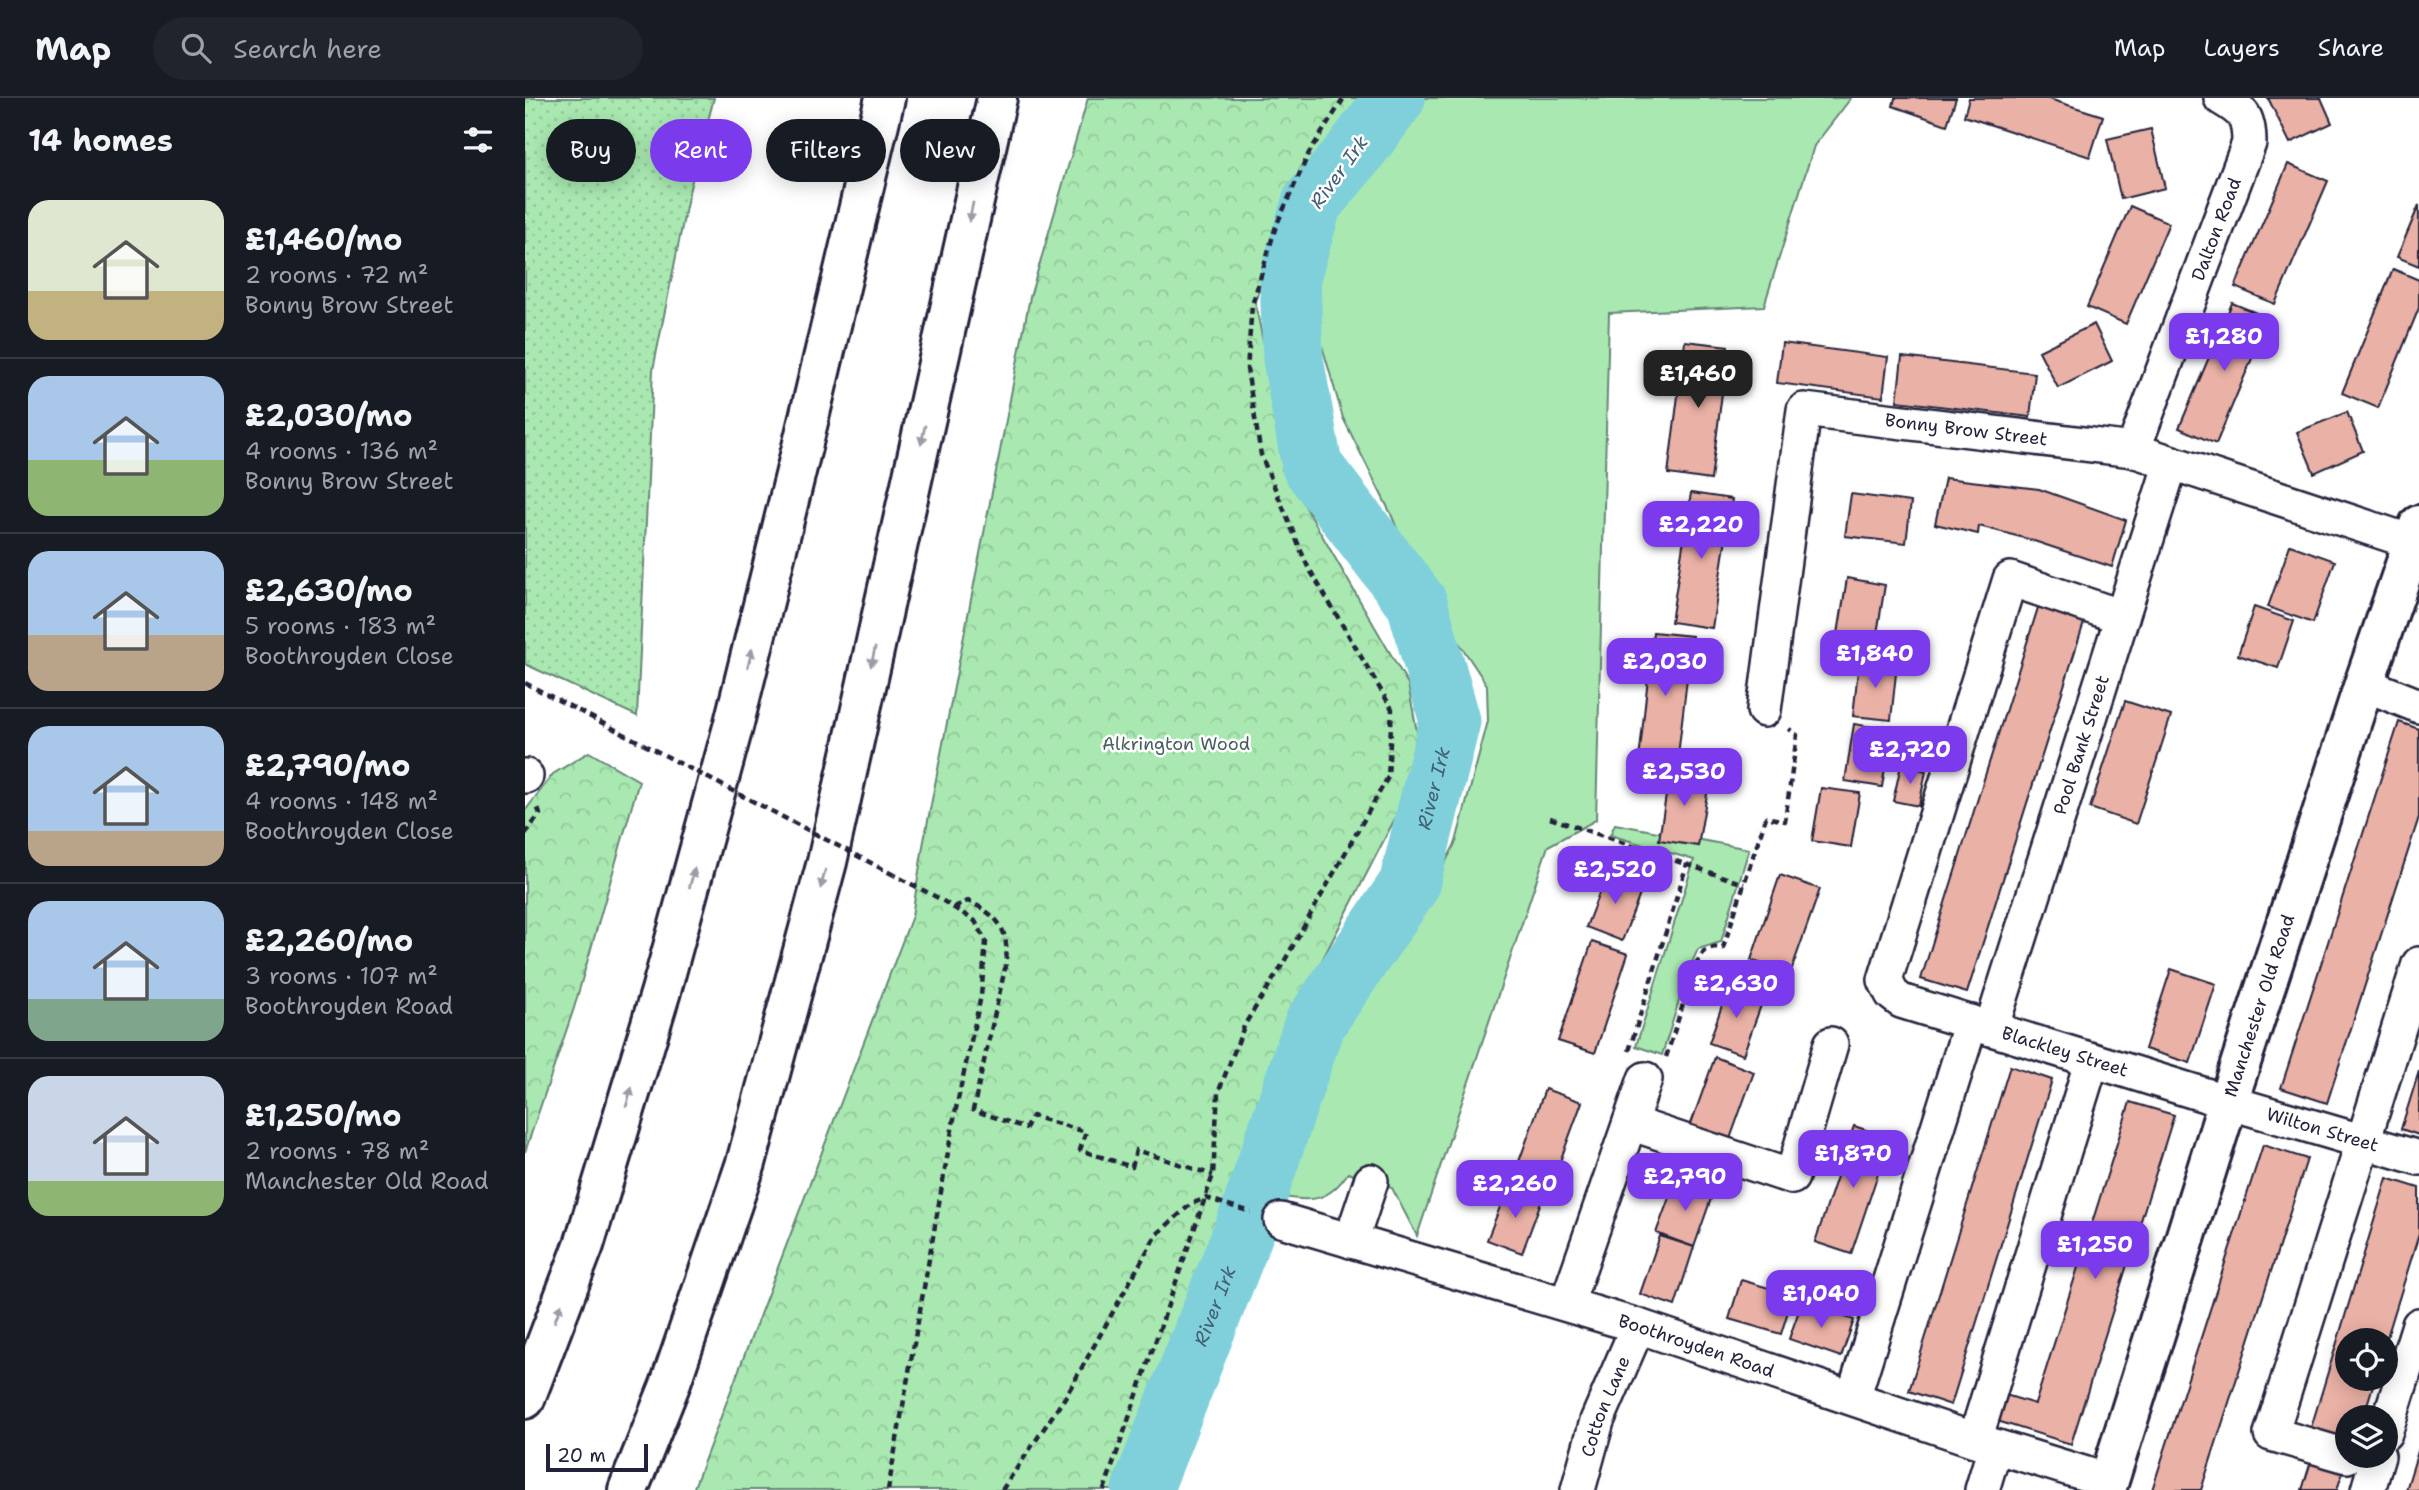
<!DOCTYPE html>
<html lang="en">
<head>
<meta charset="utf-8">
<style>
  body { margin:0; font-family:"Shantell Sans",sans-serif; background:#20242c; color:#f1f3f6; height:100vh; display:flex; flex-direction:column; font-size:26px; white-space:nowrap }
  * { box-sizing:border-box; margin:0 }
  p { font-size:23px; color:#9ea1a6 }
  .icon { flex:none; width:38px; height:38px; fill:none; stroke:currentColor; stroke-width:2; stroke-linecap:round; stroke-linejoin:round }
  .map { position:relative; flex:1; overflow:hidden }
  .details { display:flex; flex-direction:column; background:#171b24; width:525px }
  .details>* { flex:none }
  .banner { position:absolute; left:21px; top:21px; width:665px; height:63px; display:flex; gap:14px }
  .tools { position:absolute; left:1810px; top:1230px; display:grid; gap:14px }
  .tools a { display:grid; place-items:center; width:63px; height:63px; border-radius:50%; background:#171b24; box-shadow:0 4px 18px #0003; font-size:35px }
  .scale { position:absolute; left:21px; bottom:18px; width:102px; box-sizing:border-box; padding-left:7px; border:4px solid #22223b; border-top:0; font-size:19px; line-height:24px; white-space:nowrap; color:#22223b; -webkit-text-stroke:5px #fff; paint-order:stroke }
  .price { position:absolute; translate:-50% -60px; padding:0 16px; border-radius:14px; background:#7c3aed; color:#fff; font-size:23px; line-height:46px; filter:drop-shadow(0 2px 4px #0008) }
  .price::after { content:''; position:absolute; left:50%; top:42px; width:21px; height:16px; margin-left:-10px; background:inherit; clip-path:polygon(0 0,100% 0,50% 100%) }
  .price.on { background:#222; color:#fff }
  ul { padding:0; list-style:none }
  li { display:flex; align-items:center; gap:21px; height:175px; padding:0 28px }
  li+li { border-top:2px solid #363941 }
  li span { display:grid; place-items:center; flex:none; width:196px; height:140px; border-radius:21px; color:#555 }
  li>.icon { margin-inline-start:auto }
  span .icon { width:84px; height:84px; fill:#fffc; stroke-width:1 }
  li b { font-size:30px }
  h2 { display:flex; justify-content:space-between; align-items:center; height:84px; padding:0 28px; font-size:30px }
  .tag { padding:0 24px; border-radius:32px; background:#171b24; box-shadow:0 4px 18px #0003; font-size:24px; line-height:63px }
  .tag.on { background:#7c3aed; color:#fff }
  header { display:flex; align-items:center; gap:42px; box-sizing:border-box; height:98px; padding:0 35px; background:#171b24; border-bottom:2px solid #363941 }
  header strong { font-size:33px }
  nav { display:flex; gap:38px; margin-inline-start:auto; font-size:24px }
  .search { width:490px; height:63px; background:#20242c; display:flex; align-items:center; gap:18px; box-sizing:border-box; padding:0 24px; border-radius:38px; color:#9ea1a6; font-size:26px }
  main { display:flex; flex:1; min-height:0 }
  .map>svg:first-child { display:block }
</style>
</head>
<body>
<header>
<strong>Map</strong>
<div class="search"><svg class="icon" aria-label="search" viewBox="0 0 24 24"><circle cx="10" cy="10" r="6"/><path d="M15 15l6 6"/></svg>Search here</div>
<nav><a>Map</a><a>Layers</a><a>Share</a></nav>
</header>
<main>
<section class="details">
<h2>14 homes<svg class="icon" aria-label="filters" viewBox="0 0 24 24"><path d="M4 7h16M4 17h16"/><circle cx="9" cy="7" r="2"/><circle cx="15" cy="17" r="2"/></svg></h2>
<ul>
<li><span style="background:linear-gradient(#dfe7d0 65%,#c2b280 0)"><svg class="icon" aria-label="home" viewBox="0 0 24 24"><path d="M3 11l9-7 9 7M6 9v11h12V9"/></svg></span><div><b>£1,460/mo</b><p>2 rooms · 72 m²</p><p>Bonny Brow Street</p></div></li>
<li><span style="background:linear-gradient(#a9c7e8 60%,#8fb573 0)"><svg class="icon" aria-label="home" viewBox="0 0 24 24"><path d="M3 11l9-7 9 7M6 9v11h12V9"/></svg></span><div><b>£2,030/mo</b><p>4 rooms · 136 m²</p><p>Bonny Brow Street</p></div></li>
<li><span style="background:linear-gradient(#a9c7e8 60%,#b9a48a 0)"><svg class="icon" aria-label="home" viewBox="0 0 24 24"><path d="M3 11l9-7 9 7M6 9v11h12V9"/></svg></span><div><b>£2,630/mo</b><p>5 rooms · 183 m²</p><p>Boothroyden Close</p></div></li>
<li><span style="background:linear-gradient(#a9c7e8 75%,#b9a48a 0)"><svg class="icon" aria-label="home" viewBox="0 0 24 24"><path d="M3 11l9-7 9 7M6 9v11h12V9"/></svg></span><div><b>£2,790/mo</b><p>4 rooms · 148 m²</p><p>Boothroyden Close</p></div></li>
<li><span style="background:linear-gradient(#a9c7e8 70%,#7fa58c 0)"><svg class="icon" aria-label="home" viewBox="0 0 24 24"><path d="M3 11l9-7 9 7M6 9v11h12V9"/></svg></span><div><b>£2,260/mo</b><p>3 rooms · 107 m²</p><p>Boothroyden Road</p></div></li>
<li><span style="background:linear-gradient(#c9d6e8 75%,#8fb573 0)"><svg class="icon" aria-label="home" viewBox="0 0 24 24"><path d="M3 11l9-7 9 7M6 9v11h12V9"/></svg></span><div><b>£1,250/mo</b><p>2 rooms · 78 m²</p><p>Manchester Old Road</p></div></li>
</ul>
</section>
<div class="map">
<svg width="1894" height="1392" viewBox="0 0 1894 1392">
  <defs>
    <pattern id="forest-crowns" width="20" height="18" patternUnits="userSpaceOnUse" patternTransform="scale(1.75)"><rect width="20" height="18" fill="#a9e9b1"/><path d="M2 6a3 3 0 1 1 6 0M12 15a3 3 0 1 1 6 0" fill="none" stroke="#91c899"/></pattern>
    <pattern id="park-dots" width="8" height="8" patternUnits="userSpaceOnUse" patternTransform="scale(1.75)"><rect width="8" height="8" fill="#a9e9b1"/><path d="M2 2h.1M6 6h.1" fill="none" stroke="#91c899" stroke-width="1.8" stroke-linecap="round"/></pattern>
  </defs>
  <rect width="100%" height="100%" fill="#fff"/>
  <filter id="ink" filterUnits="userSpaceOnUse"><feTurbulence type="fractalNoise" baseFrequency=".0143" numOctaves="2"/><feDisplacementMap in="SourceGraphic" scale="14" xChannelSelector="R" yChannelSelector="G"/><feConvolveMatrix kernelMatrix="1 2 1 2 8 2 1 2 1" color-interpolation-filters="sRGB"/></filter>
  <g filter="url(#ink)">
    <g fill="#a9e9b1" stroke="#668676" stroke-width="2">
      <path d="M896 0H1326L1289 48 1239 208 1084 215 1071 722 1023 748 892 1138 867 1090 823 1075C804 1103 787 1105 755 1098L790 978 855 860 905 794 931 744 963 623 962 587 895 486 866 416 818 320 782 196 784 169 789 146 803 114 835 69Z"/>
      <path d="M1090 726 1224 751 1196 844 1173 851 1164 871 1137 957 1111 948 1169 762 1085 737Z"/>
    </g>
    <g fill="url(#forest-crowns)" stroke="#668676" stroke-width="2">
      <path d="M563 0H837L779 80 730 203 765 382 883 586 898 666 752 950 702 1110 599 1392H168L387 818 398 748 505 199Z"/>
      <path d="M64 654 114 683 49 910 0 1054V713L28 676Z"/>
    </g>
    <path fill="url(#park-dots)" stroke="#668676" stroke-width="2" d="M0 0H189L164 94 128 272 112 618 0 566Z"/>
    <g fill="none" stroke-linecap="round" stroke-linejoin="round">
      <path stroke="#80d0db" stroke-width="61" id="s1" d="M617 1392 727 1112 789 927 884 787 925 623 892 505 787 368 768 261 765 179 787 105 829 55 870 0"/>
    </g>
    <g fill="#eab1a6" stroke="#22223b" stroke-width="2">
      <path d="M1370 0H1431L1422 27 1368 8Z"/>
      <path d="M1444 0H1521L1578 18 1565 59 1439 18Z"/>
      <path d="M1743 0H1796L1807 25 1765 45Z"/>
      <path d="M1626 31 1640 90 1596 101 1582 41Z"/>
      <path d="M1763 66 1803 83 1750 206 1710 189Z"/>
      <path d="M1894 107V168L1872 159Z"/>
      <path d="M1605 108 1644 125 1601 226 1562 209Z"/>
      <path d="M1868 171 1894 182V210L1853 310 1817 295Z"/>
      <path d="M1707 205 1744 220 1691 346 1654 330Z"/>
      <path d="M1569 226 1587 263 1533 290 1514 253Z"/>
      <path d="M1160 243 1203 248 1186 382 1143 376Z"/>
      <path d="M1257 245 1363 259 1358 299 1252 285Z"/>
      <path d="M1377 259 1510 275 1505 319 1372 303Z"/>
      <path d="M1822 314 1838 353 1789 375 1772 334Z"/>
      <path d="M1420 380 1514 391 1601 422 1587 469 1503 441 1454 428 1453 436 1410 426Z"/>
      <path d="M1166 395 1207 401 1187 530 1146 524Z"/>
      <path d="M1326 396 1386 404 1381 445 1320 438Z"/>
      <path d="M1765 447 1810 463 1788 525 1743 509Z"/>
      <path d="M1322 480 1360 487 1349 554 1311 548Z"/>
      <path d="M1517 497 1563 512 1442 895 1396 881Z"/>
      <path d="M1729 509 1769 523 1753 570 1713 557Z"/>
      <path d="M1128 534 1167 538 1152 666 1114 662Z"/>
      <path d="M1334 562 1372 566 1366 622 1328 618Z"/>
      <path d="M1600 603 1646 618 1611 726 1565 710Z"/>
      <path d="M1874 624 1894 631V719L1802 1005 1756 990Z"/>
      <path d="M1329 626 1366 632 1357 689 1320 683Z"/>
      <path d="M1376 667 1401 673 1394 708 1368 703Z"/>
      <path d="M1145 672 1185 679 1173 748 1134 742Z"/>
      <path d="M1296 690 1335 695 1326 749 1287 743Z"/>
      <path d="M1083 772 1119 786 1097 843 1061 829Z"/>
      <path d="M1255 777 1295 791 1265 876 1226 862Z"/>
      <path d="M1067 844 1103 856 1070 955 1033 943Z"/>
      <path d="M1646 871 1691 886 1665 965 1620 951Z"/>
      <path d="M1204 887 1239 899 1218 957 1184 945Z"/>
      <path d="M1190 959 1229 974 1201 1052 1162 1037Z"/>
      <path d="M1485 968 1527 982 1426 1307 1384 1293Z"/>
      <path d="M1894 973V1037L1876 1031Z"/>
      <path d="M1020 991 1057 1004 1027 1085 991 1072Z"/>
      <path d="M1605 1004 1649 1017 1546 1346 1466 1321 1474 1295 1510 1306Z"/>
      <path d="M1329 1028 1365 1040 1326 1156 1290 1144Z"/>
      <path d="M1738 1047 1782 1061 1676 1392H1627Z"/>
      <path d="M1862 1080 1894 1090V1136L1860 1246V1242H1822V1281H1850L1838 1320H1822V1344L1785 1333Z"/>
      <path d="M1151 1081 1188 1095 1169 1149 1131 1135Z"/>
      <path d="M983 1089 1017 1101 997 1155 962 1142Z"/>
      <path d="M1135 1138 1169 1149 1150 1208 1115 1196Z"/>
      <path d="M1216 1182 1268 1197 1256 1236 1204 1221Z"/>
      <path d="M1277 1204 1329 1222 1316 1259 1264 1241Z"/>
      <path d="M1894 1350V1392H1881Z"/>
      <path d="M1788 1357 1820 1367 1812 1392H1777Z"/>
    </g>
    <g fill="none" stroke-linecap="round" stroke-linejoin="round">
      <defs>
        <g id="minor">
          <path id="s2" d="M1608 352 1724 45C1724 18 1718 13 1696 0"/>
          <path id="s3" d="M1597 519 1485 481 1360 882 1367 896 1376 903 1703 1004 1894 1060"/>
          <path d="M1839 586 1894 608"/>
          <path id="s4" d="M1239 612 1279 312 1608 352 1887 444"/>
          <path d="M0 678H1"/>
          <path id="s5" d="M1466 931 1646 365"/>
          <path d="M1105 1025 1267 1079 1306 946"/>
          <path id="s6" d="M756 1122 1113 1228 1450 1342 1584 1383"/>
          <path d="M826 1143 846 1083"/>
          <path d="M1042 1205 1120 981"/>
          <path d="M1328 1300 1446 924"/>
          <path d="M1860 1335 1894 1227"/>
          <path d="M1450 1342 1567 962"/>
          <path d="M1822 1358 1746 1336 1894 866"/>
          <path id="s7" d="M1053 1392 1072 1323 1113 1228"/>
          <path d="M1457 1392 1470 1349"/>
          <path d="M1843 1392 1853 1358"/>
        </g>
        <g id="major">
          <path id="s8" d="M1581 1392 1703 1004 1839 586 1894 427"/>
        </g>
        <g id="highway">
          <path d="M0 1301 59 1147 136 893 208 629 278 345 360 0"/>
          <path d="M103 1392 145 1287 221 1065 302 764 472 0"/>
        </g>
      </defs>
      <use href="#minor" stroke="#22223b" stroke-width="38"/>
      <use href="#major" stroke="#22223b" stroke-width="44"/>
      <use href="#highway" stroke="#22223b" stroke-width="44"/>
      <g stroke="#22223b" stroke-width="4.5" stroke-dasharray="7 5" stroke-linecap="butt">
        <path d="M0 585 118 646"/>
        <path d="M1025 720 1219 786"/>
        <path d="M0 736 15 716 12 708"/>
        <path d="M429 809 443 803C474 818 484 831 481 866L448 1012 501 1030 507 1018 561 1034 555 1052 607 1069 611 1052 688 1077"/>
        <path d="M1104 953 1162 766"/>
        <path d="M1141 959 1171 866 1179 853 1189 849 1198 850 1241 719 1260 723 1272 637 1264 631"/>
        <path d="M363 1392 430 1015 456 898 461 844 450 823 415 801 369 777"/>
        <path d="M477 1392 541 1298 631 1137 666 1106 681 1100 726 1114"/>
        <path d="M579 1392 688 1077 693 995 720 926 756 869 863 679 867 611 782 467 736 357 722 271 727 207 751 128 784 55 819 0"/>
      </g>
      <use href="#minor" stroke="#fff" stroke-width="33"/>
      <use href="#major" stroke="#fff" stroke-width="38"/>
      <use href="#highway" stroke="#fff" stroke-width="38"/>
      <path stroke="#22223b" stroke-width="4.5" stroke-dasharray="7 5" stroke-linecap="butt" d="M118 646 369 777"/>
    </g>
    <defs><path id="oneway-solid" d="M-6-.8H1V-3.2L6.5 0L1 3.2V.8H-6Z" transform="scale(1.75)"/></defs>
    <g fill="#9c9ca7">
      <use href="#oneway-solid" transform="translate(446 114) rotate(102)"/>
      <use href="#oneway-solid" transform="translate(398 337) rotate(102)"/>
      <use href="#oneway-solid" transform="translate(348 559) rotate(103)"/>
      <use href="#oneway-solid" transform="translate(225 560) rotate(-76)"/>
      <use href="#oneway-solid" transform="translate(167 780) rotate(-75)"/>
      <use href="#oneway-solid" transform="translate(298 781) rotate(105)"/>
      <use href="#oneway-solid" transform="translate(104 999) rotate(-73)"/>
      <use href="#oneway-solid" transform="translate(33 1215) rotate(-69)"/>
    </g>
  </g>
  <g text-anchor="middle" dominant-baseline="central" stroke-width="5" stroke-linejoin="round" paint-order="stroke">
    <g font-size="18" fill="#22223b" stroke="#fff">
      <text stroke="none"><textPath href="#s2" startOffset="236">Dalton Road</textPath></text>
      <text stroke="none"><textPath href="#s4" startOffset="466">Bonny Brow Street</textPath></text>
      <text stroke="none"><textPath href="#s5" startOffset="298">Pool Bank Street</textPath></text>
      <text stroke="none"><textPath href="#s8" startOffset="508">Manchester Old Road</textPath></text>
      <text stroke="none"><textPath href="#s3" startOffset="737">Blackley Street</textPath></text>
      <text stroke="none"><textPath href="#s3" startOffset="1006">Wilton Street</textPath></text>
      <text stroke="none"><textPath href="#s6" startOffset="434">Boothroyden Road</textPath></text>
      <text stroke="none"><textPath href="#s7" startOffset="88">Cotton Lane</textPath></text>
    </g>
    <g font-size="18" fill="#4a5e5e" stroke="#fff">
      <text x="651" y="646">Alkrington Wood</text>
    </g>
    <g font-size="19" font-style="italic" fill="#435f73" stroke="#fff">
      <text transform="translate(814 74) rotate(-54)">River Irk</text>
      <text stroke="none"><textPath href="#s1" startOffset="765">River Irk</textPath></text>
      <text stroke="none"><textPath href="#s1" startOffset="198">River Irk</textPath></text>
    </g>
  </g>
</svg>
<div class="tools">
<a><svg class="icon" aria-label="locate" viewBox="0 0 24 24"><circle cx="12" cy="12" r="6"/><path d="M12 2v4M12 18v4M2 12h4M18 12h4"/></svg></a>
<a><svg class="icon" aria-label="layers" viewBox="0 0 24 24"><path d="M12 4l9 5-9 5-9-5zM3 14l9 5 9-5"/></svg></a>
</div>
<div class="scale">20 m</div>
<b class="price" style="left:1699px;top:275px">£1,280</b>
<b class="price on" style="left:1173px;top:312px">£1,460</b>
<b class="price" style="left:1176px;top:463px">£2,220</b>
<b class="price" style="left:1350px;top:592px">£1,840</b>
<b class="price" style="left:1140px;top:600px">£2,030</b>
<b class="price" style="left:1385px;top:688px">£2,720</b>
<b class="price" style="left:1159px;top:710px">£2,530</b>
<b class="price" style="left:1090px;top:808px">£2,520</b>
<b class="price" style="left:1211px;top:922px">£2,630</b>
<b class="price" style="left:1328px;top:1092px">£1,870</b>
<b class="price" style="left:1160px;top:1115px">£2,790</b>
<b class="price" style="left:990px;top:1122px">£2,260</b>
<b class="price" style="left:1570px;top:1183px">£1,250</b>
<b class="price" style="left:1296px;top:1232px">£1,040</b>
<div class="banner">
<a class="tag">Buy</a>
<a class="tag on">Rent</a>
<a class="tag">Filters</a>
<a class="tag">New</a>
</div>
</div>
</main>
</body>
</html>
